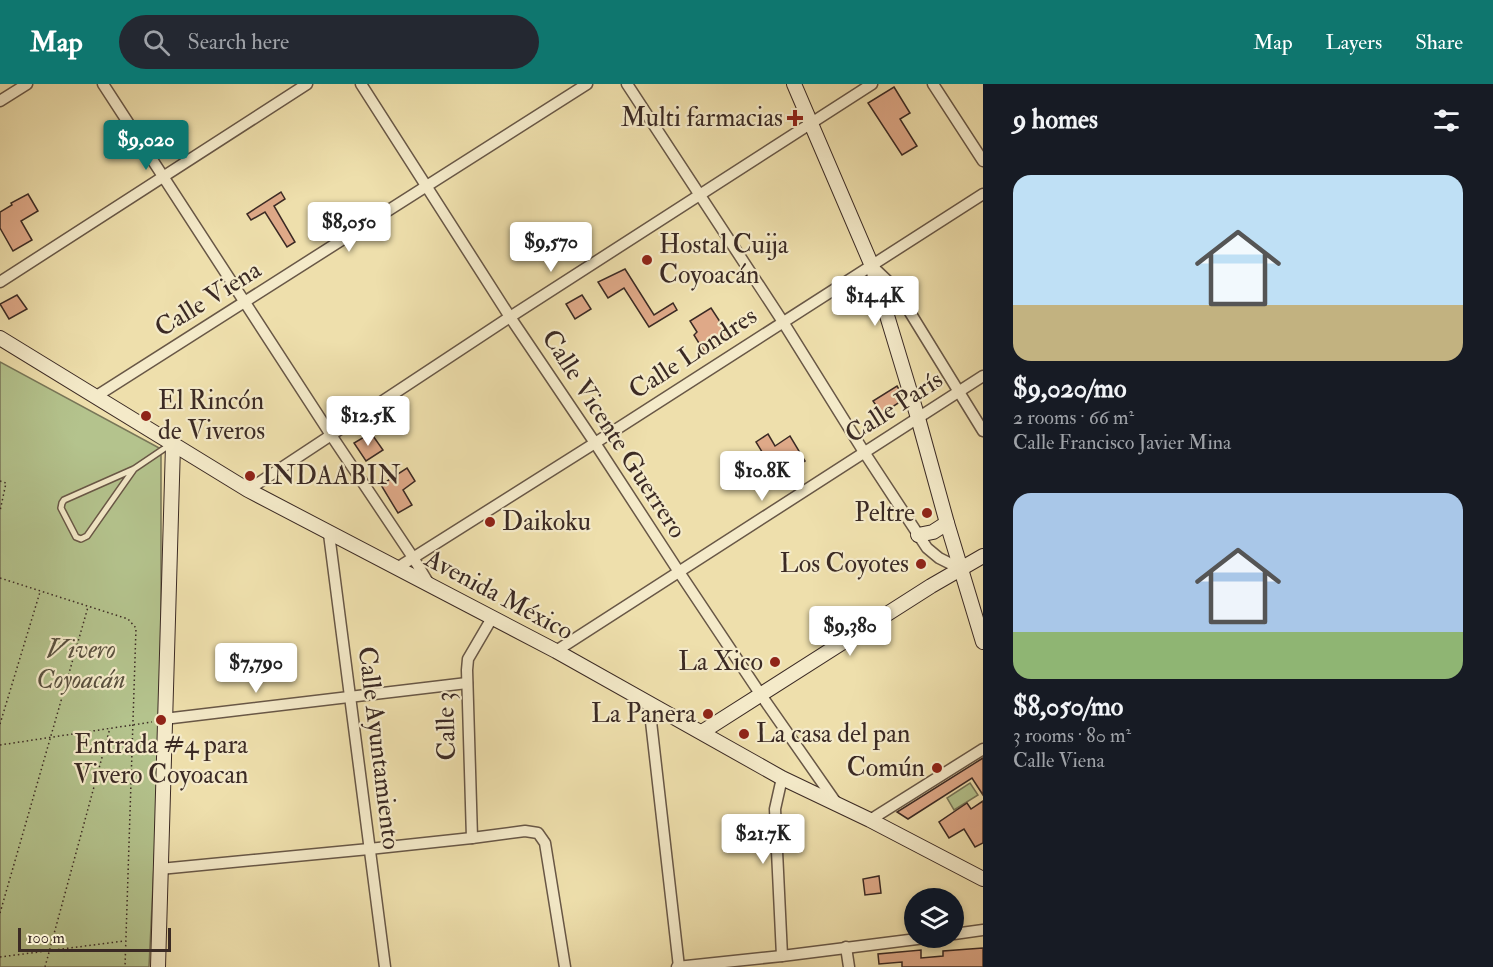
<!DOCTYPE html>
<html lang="en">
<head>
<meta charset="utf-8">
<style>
  body { margin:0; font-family:"IM FELL Double Pica",serif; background:#242831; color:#f1f3f6; height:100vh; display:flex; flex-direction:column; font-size:22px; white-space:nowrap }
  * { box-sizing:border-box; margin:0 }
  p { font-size:20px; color:#9ea1a6 }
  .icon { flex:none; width:33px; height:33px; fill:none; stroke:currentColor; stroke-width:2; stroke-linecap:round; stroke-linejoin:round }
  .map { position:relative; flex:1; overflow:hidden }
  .side { display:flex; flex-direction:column; background:#171b24; width:510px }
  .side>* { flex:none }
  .controls { position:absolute; left:904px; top:804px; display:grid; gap:12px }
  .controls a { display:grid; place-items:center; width:60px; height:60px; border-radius:50%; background:#171b24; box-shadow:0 3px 9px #0003; font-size:30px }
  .scale { position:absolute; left:18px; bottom:15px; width:153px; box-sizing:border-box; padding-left:6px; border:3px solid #3b2a24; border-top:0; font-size:16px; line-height:21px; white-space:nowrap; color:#3b2a24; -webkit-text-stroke:4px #f4eac9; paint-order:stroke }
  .price { position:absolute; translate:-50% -51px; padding:0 14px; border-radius:6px; background:#fff; color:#222; font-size:20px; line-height:39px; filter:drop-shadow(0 2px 3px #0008) }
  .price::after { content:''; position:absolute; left:50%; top:36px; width:18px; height:14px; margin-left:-9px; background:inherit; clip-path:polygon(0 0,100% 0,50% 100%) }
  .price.current { background:#0f766e; color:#fff }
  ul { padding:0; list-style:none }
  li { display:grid; align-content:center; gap:12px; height:318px; padding:0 30px }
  li span { display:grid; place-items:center; height:186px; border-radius:18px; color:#555 }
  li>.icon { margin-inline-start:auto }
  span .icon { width:108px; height:108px; fill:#fffc; stroke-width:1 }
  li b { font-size:26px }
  h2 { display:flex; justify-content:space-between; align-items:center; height:72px; padding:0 30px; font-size:26px }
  header { display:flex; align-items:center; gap:36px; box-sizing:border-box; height:84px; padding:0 30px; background:#0f766e; color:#fff }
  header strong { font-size:28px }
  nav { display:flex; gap:33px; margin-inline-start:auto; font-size:21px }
  .search { width:420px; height:54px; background:#242831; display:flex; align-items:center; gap:15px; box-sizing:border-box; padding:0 21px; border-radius:33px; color:#9ea1a6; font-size:22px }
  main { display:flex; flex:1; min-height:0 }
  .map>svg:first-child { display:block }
</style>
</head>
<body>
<header>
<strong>Map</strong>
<div class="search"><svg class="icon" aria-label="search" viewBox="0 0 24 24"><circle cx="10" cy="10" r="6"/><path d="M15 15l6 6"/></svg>Search here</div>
<nav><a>Map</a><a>Layers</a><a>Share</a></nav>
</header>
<main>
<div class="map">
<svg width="983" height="883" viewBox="0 0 983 883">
  <rect width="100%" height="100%" fill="#eedfac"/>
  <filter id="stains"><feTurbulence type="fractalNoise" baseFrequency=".00333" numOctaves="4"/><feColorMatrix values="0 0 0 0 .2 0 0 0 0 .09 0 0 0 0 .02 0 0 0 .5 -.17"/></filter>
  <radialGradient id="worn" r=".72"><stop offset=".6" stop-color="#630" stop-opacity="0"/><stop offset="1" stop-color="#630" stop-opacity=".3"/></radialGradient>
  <g fill="#b4c38d" stroke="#787658" stroke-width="1.5">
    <path d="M0 278 161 365V636L149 883H0Z"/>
    <path d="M970 699 978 711 954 726 947 714Z"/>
  </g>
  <g fill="#dfa988" stroke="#3b2a24" stroke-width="1.5">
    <path d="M894 3 910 29 900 35 917 62 902 71 868 19Z"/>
    <path d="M281 108 285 115 274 122 295 158 287 163 265 128 251 136 247 130Z"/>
    <path d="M28 110 38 127 21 137 32 156 13 167 0 144V128L12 121 11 119Z"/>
    <path d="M625 185 654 231 673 219 677 226 649 243 624 204 608 214 598 198Z"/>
    <path d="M17 211 27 225 9 235 0 220Z"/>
    <path d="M582 211 591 225 575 235 566 220Z"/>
    <path d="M711 224 730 253 705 269 694 251 697 248 690 237Z"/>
    <path d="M897 302 900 307 903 316 889 325 893 331 886 336 873 317Z"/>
    <path d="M371 349 383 366 366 377 354 359Z"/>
    <path d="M768 350 775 362 790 352 805 377 794 384 788 376 773 386 756 358Z"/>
    <path d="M407 384 415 397 403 406 412 421 398 429 381 401Z"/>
    <path d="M983 674V711L972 694 908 735 897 728Z"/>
    <path d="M983 717V759L975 763 964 745 949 754 939 738 967 719 971 725Z"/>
    <path d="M879 792 881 809 865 811 863 795Z"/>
    <path d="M983 864V883H902V878L879 880 878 870 921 866V874L943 872V867Z"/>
  </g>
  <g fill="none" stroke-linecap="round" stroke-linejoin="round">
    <defs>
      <path id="lane" d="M134 385 87 452 81 455 76 453 61 424 62 419 64 416 134 385 171 360"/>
      <g id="street">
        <path d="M103 0 331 351 414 475 429 500"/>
        <path d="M361 0 510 233 595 359 679 488 761 611 837 720"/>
        <path d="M627 0 783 238 864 368 927 464 939 474 961 485"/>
        <path d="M933 0 983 77"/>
        <path d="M0 17 27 0"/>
        <path d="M872 182 895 204 983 347"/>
        <path d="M0 198 307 0"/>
        <path d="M95 313 587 0"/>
        <path d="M248 406 510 233 872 0"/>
        <path d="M329 450 385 883"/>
        <path d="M397 484 595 359 983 110"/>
        <path d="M556 567 983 292"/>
        <path d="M649 620 679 883"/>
        <path d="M164 635 467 599"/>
        <path d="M870 736 983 665"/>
        <path d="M472 754 467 586 468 575 492 534"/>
        <path d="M160 785 369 765 472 754 525 747 538 749 545 759 565 883"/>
        <path d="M954 850 983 846"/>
        <path d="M846 863 849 883"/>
        <path d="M782 872 775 725 782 694"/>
        <path d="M677 883 782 872 925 854"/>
      </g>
      <g id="secondary">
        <path d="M794 0 872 182 918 334 947 439 983 558"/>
        <path d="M0 254 248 406 556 567 782 694 870 736 983 795"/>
        <path d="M918 451 933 448 947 439"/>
        <path d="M702 648 931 502 983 472"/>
        <path d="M158 883 173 361"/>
      </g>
    </defs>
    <use href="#lane" stroke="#685746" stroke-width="8"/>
    <use href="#street" stroke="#685746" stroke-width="13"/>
    <use href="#secondary" stroke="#3b2a24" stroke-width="16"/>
    <g stroke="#3b2a24" stroke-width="1.5" stroke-dasharray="1.5 3" stroke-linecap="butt">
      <path d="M0 397 6 399 0 427"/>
      <path d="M0 494 128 535 136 544 125 883"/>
      <path d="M0 640 40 508"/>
      <path d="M0 661 152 638"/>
      <path d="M0 829 88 523"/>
      <path d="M0 873 124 857"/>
      <path d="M45 883 110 644"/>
    </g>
    <use href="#lane" stroke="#f4eac9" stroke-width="5"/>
    <use href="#street" stroke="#f4eac9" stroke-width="10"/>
    <use href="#secondary" stroke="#f4eac9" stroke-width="14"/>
  </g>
  <g fill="#8f2418" stroke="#f4eac9" stroke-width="2">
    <path d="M792 25h6v6h6v6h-6v6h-6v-6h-6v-6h6z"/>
    <circle cx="647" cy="176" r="6"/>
    <circle cx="146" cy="332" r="6"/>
    <circle cx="250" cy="392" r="6"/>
    <circle cx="927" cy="429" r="6"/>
    <circle cx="490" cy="438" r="6"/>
    <circle cx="921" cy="480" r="6"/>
    <circle cx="775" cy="578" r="6"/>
    <circle cx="708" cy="630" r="6"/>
    <circle cx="161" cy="636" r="6"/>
    <circle cx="744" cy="650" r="6"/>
    <circle cx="937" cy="684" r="6"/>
  </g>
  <g text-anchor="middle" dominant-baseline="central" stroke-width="4.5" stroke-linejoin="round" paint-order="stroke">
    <g font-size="26" fill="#3b2a24" stroke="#f4eac9" text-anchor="end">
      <text x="783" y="34">Multi farmacias</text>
      <text x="659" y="161" text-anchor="start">Hostal Cuija<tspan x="659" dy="30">Coyoacán</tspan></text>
      <text x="158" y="317" text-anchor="start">El Rincón<tspan x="158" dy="30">de Viveros</tspan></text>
      <text x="262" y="392" text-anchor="start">INDAABIN</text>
      <text x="915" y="429">Peltre</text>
      <text x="502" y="438" text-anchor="start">Daikoku</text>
      <text x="909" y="480">Los Coyotes</text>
      <text x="763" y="578">La Xico</text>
      <text x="696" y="630">La Panera</text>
      <text x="756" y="650" text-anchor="start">La casa del pan</text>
      <text x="161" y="661" text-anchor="middle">Entrada #4 para<tspan x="161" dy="30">Vivero Coyoacan</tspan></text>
      <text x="925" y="684">Común</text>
    </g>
    <g font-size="26" fill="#3b2a24" stroke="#f4eac9">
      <text transform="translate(208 215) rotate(-32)">Calle Viena</text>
      <text transform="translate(693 269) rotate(-33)">Calle Londres</text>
      <text transform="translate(894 323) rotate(-33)">Calle París</text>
      <text transform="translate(614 350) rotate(57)">Calle Vicente Guerrero</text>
      <text transform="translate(499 511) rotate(28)">Avenida México</text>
      <text transform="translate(446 642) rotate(-92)">Calle 3</text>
      <text transform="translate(379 664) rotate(83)">Calle Ayuntamiento</text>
    </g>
    <g font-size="26" font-style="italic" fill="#59503e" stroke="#f4eac9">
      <text x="81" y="566">Vivero<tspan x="81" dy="30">Coyoacán</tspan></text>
    </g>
  </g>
  <rect width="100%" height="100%" filter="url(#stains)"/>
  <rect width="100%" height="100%" fill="url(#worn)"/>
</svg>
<div class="controls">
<a><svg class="icon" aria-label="layers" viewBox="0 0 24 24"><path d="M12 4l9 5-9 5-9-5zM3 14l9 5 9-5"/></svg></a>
</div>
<div class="scale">100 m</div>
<b class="price current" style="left:146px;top:87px">$9,020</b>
<b class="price" style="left:349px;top:169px">$8,050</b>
<b class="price" style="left:551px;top:189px">$9,570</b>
<b class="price" style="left:875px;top:243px">$14.4K</b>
<b class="price" style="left:368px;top:363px">$12.5K</b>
<b class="price" style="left:762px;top:418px">$10.8K</b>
<b class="price" style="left:850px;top:573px">$9,380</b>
<b class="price" style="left:256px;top:610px">$7,790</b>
<b class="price" style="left:763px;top:781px">$21.7K</b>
</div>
<section class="side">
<h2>9 homes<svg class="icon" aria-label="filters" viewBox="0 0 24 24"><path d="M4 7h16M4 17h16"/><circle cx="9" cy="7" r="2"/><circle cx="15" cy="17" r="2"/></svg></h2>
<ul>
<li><span style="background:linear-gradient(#bfe0f5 70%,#c2b280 0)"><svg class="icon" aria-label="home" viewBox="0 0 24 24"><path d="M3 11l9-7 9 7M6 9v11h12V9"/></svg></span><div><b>$9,020/mo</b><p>2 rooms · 66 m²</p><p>Calle Francisco Javier Mina</p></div></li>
<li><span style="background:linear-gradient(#a9c7e8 75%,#8fb573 0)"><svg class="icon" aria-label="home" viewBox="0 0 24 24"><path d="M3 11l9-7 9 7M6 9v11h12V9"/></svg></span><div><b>$8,050/mo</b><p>3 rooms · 80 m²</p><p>Calle Viena</p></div></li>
</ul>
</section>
</main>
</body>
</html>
